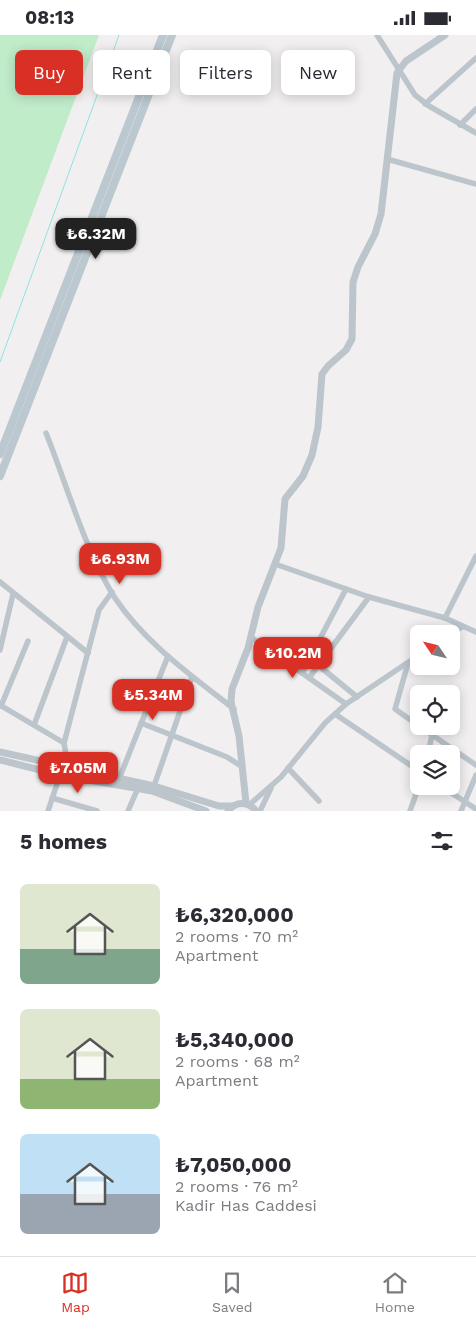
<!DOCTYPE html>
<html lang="en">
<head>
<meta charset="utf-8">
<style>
  body { margin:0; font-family:"Work Sans",sans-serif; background:#f7f7f7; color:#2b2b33; height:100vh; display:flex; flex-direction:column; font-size:19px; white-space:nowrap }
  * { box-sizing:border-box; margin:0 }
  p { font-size:16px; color:#7c7c81 }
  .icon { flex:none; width:28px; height:28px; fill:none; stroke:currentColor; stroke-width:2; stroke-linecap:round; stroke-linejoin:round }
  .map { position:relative; height:776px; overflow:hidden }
  .side { display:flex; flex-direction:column; background:#fff; flex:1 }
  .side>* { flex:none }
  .guide { position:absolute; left:15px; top:15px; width:446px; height:45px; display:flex; gap:10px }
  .needle { width:32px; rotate:305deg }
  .controls { position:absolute; left:410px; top:590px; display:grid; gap:10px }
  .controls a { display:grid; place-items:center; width:50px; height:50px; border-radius:8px; background:#fff; box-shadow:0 2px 12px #0003; font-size:25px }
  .price { position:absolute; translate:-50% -42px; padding:0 11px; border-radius:10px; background:#d93025; color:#fff; font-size:16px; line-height:32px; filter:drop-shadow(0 1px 2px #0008) }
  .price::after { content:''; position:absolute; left:50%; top:30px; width:15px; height:11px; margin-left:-8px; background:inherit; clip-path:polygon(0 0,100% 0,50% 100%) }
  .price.on { background:#222; color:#fff }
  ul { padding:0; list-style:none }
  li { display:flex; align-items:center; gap:15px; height:125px; padding:0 20px }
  li span { display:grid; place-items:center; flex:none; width:140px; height:100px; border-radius:8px; color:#555 }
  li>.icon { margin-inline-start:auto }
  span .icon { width:60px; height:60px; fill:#fffc; stroke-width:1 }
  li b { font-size:21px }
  h2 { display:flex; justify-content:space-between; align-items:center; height:60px; padding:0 20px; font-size:21px }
  .tag { padding:0 18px; border-radius:8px; background:#fff; box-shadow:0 2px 12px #0003; font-size:18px; line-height:45px }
  .tag.on { background:#d93025; color:#fff }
  .status { display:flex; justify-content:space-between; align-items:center; height:35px; padding:0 25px; background:#fff; direction:ltr }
  .status svg { height:14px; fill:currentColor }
  .menu { display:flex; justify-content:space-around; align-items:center; height:70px; border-top:1px solid #e1e1e2; background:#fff; font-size:14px; color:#7c7c81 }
  .menu a { display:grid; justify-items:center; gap:2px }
  .menu .on { color:#d93025 }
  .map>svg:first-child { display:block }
</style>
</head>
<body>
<div class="status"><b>08:13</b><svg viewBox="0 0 49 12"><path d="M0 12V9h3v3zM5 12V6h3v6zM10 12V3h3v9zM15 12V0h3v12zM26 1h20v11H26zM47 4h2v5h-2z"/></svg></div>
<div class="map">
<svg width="476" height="776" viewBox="0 0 476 776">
  <rect width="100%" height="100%" fill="#f1efef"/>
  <g fill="#c0ecca">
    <path d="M0 0H99L0 265Z"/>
    <path d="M160 651 180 659 175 673 155 664Z"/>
  </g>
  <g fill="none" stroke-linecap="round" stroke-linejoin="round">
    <path stroke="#8fe2e6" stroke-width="1" d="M0 327 119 0"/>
    <g stroke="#bbc5cb" stroke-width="5.5">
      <path d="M377 0 415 60 429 71 476 98"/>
      <path d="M425 69 476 23"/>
      <path d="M460 90 476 74"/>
      <path d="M387 124 476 149"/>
      <path d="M46 398C67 450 85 516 115 563 145 608 192 641 234 674"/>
      <path d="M275 529 369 562 445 583 476 597"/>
      <path d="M0 547 88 618"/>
      <path d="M445 583 476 521"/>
      <path d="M451 599 462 592"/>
      <path d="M251 602 346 669"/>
      <path d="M0 615 13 559"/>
      <path d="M408 628 395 674 419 691"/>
      <path d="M318 630 357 662"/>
      <path d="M302 638 346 554"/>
      <path d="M309 643 369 562"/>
      <path d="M0 670 64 708"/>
      <path d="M1 671 28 606"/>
      <path d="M335 679 419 736"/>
      <path d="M141 688 227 722 241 731"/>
      <path d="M34 690 67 602"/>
      <path d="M419 691 476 730"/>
      <path d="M428 719 432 700"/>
      <path d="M68 732 64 708 99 575 112 557"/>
      <path d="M288 733 319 766"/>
      <path d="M119 744 168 621"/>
      <path d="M154 751 192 642"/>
      <path d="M441 751 476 774"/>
      <path d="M52 763 97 776"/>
      <path d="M249 770 281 742 325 688 346 669 419 620"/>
      <path d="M48 776 60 740"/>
      <path d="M128 776 138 753"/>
      <path d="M260 776 271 753"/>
      <path d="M410 776 419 751"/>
      <path d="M461 776 476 740"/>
    </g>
    <g stroke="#bbc5cb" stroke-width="7">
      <path d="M0 717 154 751 219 771H233"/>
      <path d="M0 725 60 740 152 756 206 776"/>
      <path d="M246 768 239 701 231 667 232 654 248 613 258 572 281 513 285 464 303 441 312 420 318 392 322 339 328 331 346 315 352 304 353 247 358 232 375 199 381 179 397 38 406 26 445 0"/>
      <path d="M228 776C236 766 248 766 256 776"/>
    </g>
    <g stroke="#bbc8cf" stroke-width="8">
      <path d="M0 419 163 0"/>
      <path d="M0 441 172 0"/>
    </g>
  </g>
</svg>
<div class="controls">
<a><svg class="needle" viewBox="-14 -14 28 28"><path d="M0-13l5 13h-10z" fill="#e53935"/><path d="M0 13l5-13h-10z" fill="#7c7c81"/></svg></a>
<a><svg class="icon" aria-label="locate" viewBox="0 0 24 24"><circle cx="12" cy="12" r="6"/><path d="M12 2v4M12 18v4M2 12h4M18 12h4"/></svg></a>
<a><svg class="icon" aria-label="layers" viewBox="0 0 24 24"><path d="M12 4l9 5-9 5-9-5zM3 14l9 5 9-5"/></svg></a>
</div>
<b class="price on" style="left:96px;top:225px">₺6.32M</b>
<b class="price" style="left:120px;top:550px">₺6.93M</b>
<b class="price" style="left:293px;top:644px">₺10.2M</b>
<b class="price" style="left:153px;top:686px">₺5.34M</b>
<b class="price" style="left:78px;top:759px">₺7.05M</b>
<div class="guide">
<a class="tag on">Buy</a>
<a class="tag">Rent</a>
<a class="tag">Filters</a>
<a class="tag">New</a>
</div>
</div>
<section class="side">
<h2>5 homes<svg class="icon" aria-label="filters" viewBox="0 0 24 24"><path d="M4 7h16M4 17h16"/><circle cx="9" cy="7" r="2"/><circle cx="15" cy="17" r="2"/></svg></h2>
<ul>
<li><span style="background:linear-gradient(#dfe7d0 65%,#7fa58c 0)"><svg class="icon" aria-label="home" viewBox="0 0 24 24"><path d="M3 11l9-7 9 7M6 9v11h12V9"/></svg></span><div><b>₺6,320,000</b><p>2 rooms · 70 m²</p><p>Apartment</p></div></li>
<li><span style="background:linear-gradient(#dfe7d0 70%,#8fb573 0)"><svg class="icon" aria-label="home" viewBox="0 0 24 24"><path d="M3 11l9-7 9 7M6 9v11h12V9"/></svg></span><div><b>₺5,340,000</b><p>2 rooms · 68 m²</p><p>Apartment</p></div></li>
<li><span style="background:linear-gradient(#bfe0f5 60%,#9aa5b1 0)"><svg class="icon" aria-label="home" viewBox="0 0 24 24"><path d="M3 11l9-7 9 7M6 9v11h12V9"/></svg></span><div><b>₺7,050,000</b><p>2 rooms · 76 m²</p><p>Kadir Has Caddesi</p></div></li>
</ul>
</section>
<nav class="menu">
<a class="on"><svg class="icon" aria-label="map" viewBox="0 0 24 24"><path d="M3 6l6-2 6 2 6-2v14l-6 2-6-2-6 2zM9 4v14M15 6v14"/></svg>Map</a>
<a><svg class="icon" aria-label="saved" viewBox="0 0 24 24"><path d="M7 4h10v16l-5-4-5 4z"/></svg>Saved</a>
<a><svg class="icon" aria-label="home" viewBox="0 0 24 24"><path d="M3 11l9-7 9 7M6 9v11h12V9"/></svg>Home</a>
</nav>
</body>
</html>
